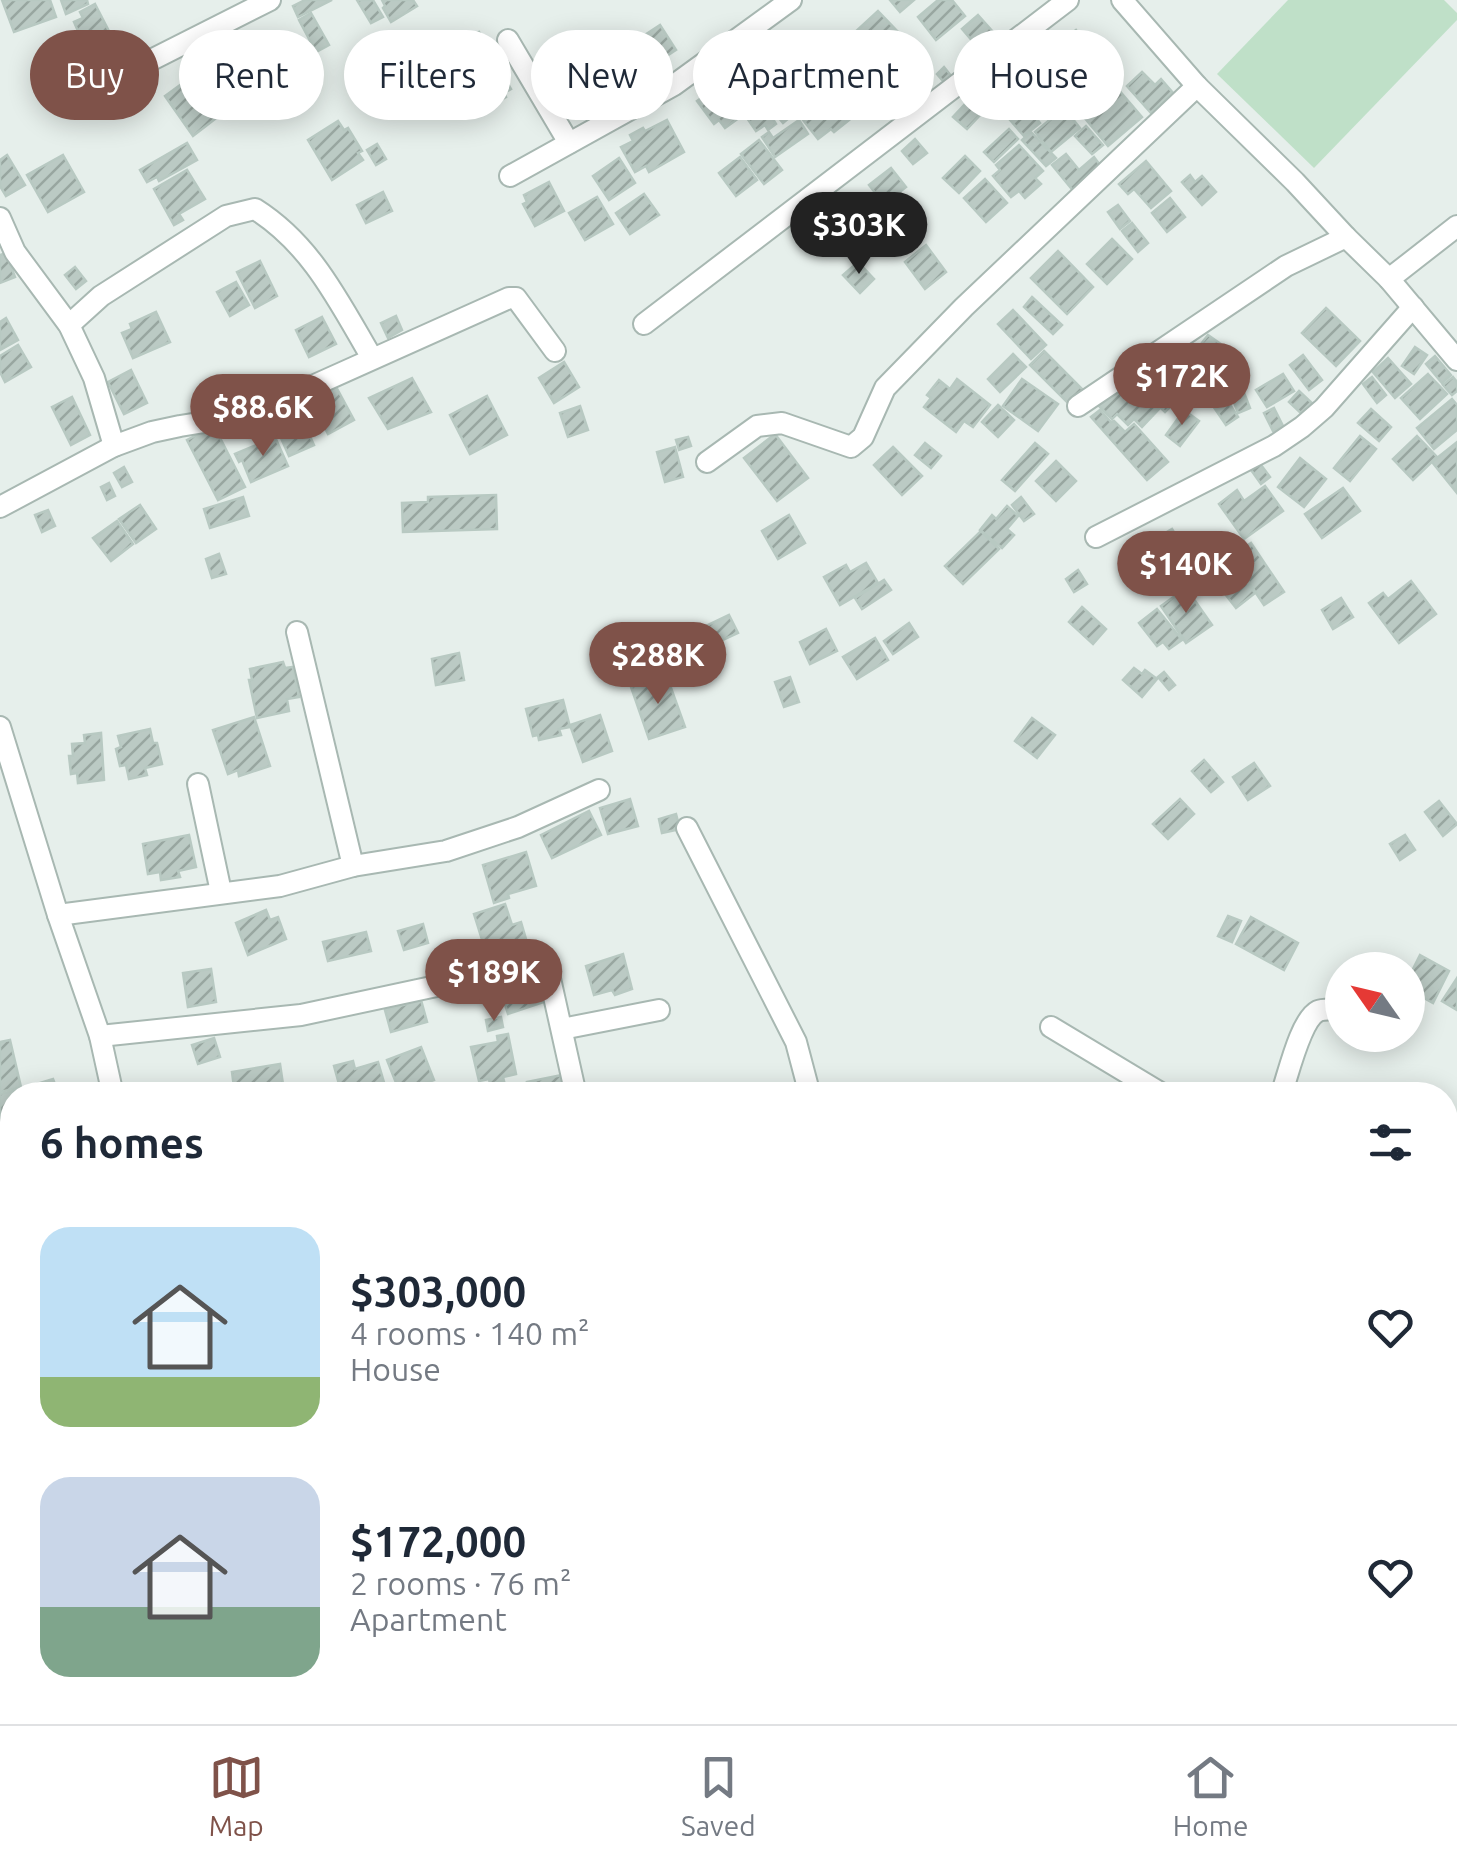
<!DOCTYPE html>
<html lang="en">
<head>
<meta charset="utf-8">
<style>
  body { margin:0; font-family:Ubuntu,sans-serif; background:#f6f6f7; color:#1f2937; height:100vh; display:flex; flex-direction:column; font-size:38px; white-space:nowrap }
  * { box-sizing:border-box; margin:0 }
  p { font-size:32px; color:#747a83 }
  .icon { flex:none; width:55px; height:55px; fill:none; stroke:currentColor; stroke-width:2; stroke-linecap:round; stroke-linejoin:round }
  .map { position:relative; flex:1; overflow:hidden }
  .details { position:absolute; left:0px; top:1082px; width:1458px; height:642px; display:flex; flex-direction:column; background:#fff; border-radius:40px 40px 0 0; box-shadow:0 5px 25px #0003 }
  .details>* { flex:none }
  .hud { position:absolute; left:30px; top:30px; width:1398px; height:90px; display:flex; gap:20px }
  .needle { width:65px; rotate:304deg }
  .fabs { position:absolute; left:1325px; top:952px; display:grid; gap:20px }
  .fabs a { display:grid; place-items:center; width:100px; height:100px; border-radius:50%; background:#fff; box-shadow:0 5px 25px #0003; font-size:50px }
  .price { position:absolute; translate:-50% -85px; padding:0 22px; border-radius:35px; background:#7f5249; color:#fff; font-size:32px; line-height:65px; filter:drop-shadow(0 2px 5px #0008) }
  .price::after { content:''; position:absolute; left:50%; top:60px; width:30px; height:22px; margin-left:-15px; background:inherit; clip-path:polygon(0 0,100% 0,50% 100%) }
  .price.selected { background:#222; color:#fff }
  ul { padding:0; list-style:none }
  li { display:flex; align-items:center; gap:30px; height:250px; padding:0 40px }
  li span { display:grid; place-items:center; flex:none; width:280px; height:200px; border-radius:30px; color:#555 }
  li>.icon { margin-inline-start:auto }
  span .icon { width:120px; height:120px; fill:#fffc; stroke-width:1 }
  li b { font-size:42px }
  h2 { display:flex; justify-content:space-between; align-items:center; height:120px; padding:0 40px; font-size:42px }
  .tag { padding:0 35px; border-radius:45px; background:#fff; box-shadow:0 5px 25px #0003; font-size:35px; line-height:90px }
  .tag.selected { background:#7f5249; color:#fff }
  .tab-bar { display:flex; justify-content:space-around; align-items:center; height:140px; border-top:2px solid #e0e1e3; background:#fff; font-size:28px; color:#747a83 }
  .tab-bar a { display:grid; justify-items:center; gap:5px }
  .tab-bar .selected { color:#7f5249 }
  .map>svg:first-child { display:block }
</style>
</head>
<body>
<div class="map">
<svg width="1457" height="1724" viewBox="0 0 1457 1724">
  <defs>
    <pattern id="building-hatch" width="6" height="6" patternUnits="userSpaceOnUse" patternTransform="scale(2.5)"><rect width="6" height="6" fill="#bbcac4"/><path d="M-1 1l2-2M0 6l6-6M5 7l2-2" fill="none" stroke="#98a6a0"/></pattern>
  </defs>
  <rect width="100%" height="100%" fill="#e6efeb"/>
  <path fill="#bfe0c8" d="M1288 0H1444L1457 13V20L1314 168 1217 74Z"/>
  <g fill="url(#building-hatch)" stroke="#b8c9c2" stroke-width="2.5">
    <path d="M2 0H50L56 17 14 32Z"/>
    <path d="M61 0H87L88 4 66 14Z"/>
    <path d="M305 0H332L298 17 293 6Z"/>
    <path d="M357 0H373L383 17 371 23Z"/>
    <path d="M382 0H413L417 6 391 22 383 8 385 6Z"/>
    <path d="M890 0H914L900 12Z"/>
    <path d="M938 0H952L965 16 936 40 918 17Z"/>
    <path d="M95 4 114 41 90 53 82 38 78 40 75 33 78 31 74 22 83 18 80 12Z"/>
    <path d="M878 11 900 34 876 58 853 34Z"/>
    <path d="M311 13 329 45 316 52 299 20Z"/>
    <path d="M978 15 1003 43 986 57 962 29Z"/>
    <path d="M660 25 676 50 650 67 634 42Z"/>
    <path d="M1076 30 1103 65 1087 81 1058 44Z"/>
    <path d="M479 32 490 51 481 57 484 62 455 80 440 55Z"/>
    <path d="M628 42 635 53 638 51 651 71 608 98 588 67Z"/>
    <path d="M790 49 824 88 807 104 773 65Z"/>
    <path d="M252 55 277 96 261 106 236 65Z"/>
    <path d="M1019 58 1039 86 1023 98 1002 70Z"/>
    <path d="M494 60 511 89 504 93 506 97 475 116 456 82Z"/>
    <path d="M874 63 899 92 886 103 882 98 873 105 852 82Z"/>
    <path d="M944 67 956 82 949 88 937 74Z"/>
    <path d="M586 68 602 93 594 98 597 102 582 111 579 106 569 111 554 88Z"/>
    <path d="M738 71 761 102 725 128 719 120 714 124 697 101Z"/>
    <path d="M1142 72 1155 85 1161 79 1173 93 1151 113 1127 86Z"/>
    <path d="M187 80 215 119 193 136 165 96Z"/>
    <path d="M240 80 256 107 237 118 222 90Z"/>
    <path d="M1105 85 1113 94 1118 89 1142 117 1108 146 1073 104 1088 91 1092 96Z"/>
    <path d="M789 89 803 106 783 123 769 106Z"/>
    <path d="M841 89 859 112 834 132 831 129 818 139 803 120Z"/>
    <path d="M763 103 776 124 768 130 765 125 756 131 745 115Z"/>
    <path d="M966 103 980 115 967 129 953 117Z"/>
    <path d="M1027 106 1040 123 1024 136 1010 120Z"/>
    <path d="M1064 108 1080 128 1051 152 1035 132Z"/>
    <path d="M667 120 684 152 649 172 646 166 635 172 621 147 633 141 630 135 643 128 645 131Z"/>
    <path d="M799 120 808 134 775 157 762 137 769 132 773 138Z"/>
    <path d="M338 121 344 130 348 128 362 151 358 153 363 160 332 180 308 140Z"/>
    <path d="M1086 126 1103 145 1092 154 1075 136Z"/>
    <path d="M1009 129 1018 139 994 162 984 152Z"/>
    <path d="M1031 132 1056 158 1046 166 1022 140Z"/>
    <path d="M915 139 927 153 913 164 902 151Z"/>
    <path d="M759 140 782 170 764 184 741 154Z"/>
    <path d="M187 143 197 160 159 181 157 177 147 182 140 170Z"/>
    <path d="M377 144 386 159 376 165 367 150Z"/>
    <path d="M1019 145 1043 171 1035 178 1041 184 1025 198 1019 191 1011 197 993 176 1000 170 996 165Z"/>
    <path d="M1066 154 1079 170 1094 157 1103 169 1075 193 1052 165Z"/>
    <path d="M7 155 25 185 6 196 0 186V160Z"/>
    <path d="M63 155 84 192 48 212 27 175Z"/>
    <path d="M965 156 980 171 959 193 943 178Z"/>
    <path d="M740 157 757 180 736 196 719 173Z"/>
    <path d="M619 158 635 183 609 200 593 176Z"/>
    <path d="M1146 161 1171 191 1151 208 1134 189 1128 194 1119 184Z"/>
    <path d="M891 168 906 187 884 204 869 185Z"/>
    <path d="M187 170 205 199 179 214 183 220 174 225 154 189Z"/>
    <path d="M1190 175 1195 182 1202 176 1216 192 1202 205 1182 182Z"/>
    <path d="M985 179 1007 203 986 222 964 198Z"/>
    <path d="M549 182 564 211 535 226 523 204 527 202 524 195Z"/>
    <path d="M383 192 392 211 366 223 357 205Z"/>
    <path d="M644 194 659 215 630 234 616 213Z"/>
    <path d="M597 197 613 224 585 240 569 213Z"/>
    <path d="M1170 198 1185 217 1167 232 1152 213Z"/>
    <path d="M1118 205 1130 221 1120 229 1108 212Z"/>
    <path d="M901 216 919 238 908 247 890 225Z"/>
    <path d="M1132 223 1148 243 1138 252 1122 231Z"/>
    <path d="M1112 239 1132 259 1107 284 1087 264Z"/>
    <path d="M926 245 946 272 925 289 905 262Z"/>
    <path d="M1058 251 1093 287 1067 314 1031 278Z"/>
    <path d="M6 253 15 277 0 283V255Z"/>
    <path d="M260 261 277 296 255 308 237 272Z"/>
    <path d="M858 262 874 279 860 293 843 275Z"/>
    <path d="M75 267 86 281 76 289 65 275Z"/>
    <path d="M236 282 249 305 230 316 217 292Z"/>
    <path d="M1032 297 1062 325 1053 334 1024 307Z"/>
    <path d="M1326 308 1360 341 1336 366 1302 333Z"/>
    <path d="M1013 310 1046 345 1031 359 998 324Z"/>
    <path d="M156 312 170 342 133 358 122 333 132 329 130 324Z"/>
    <path d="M396 316 402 330 388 338 381 323Z"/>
    <path d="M322 317 336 344 309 357 296 330Z"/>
    <path d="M6 318 18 340 0 350V322Z"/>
    <path d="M1208 335 1238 356 1217 387 1185 365Z"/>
    <path d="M18 345 31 367 5 382 0 372V356Z"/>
    <path d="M1415 347 1427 355 1414 374 1402 366Z"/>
    <path d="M1044 351 1084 391 1070 405 1030 365Z"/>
    <path d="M1013 354 1026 367 1000 392 988 379Z"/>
    <path d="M1303 355 1322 380 1309 390 1290 365Z"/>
    <path d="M1435 356 1451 375 1442 383 1426 364Z"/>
    <path d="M1388 358 1411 384 1395 398 1373 372Z"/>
    <path d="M564 362 579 387 554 403 539 378Z"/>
    <path d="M1143 365 1178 399 1165 412 1130 378Z"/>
    <path d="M131 370 147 403 124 414 108 382Z"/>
    <path d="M1283 374 1294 391 1267 407 1256 390Z"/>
    <path d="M1428 374 1447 394 1420 419 1401 398Z"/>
    <path d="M1127 377 1159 409 1142 427 1134 419 1128 425 1117 414 1112 419 1099 406Z"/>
    <path d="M1372 377 1386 395 1377 403 1363 384Z"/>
    <path d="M1453 377 1457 382V391L1452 395 1443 385Z"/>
    <path d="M412 378 431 412 388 429 369 398Z"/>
    <path d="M957 379 990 405 973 427 964 421 956 432 924 407 931 398 927 395 939 380 950 389Z"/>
    <path d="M1022 379 1058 404 1038 431 1003 406Z"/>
    <path d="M334 383 354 420 328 434 309 396Z"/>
    <path d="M1241 385 1250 408 1238 413 1229 389Z"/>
    <path d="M1299 391 1314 405 1304 416 1289 402Z"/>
    <path d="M1223 394 1238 417 1226 425 1211 403Z"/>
    <path d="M487 396 507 435 470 454 450 415Z"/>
    <path d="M72 397 90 435 71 445 52 407Z"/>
    <path d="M1452 399 1457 405V430L1434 449 1417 428Z"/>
    <path d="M294 402 314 445 289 456 270 413Z"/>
    <path d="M998 405 1014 420 998 437 982 422Z"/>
    <path d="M580 406 588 430 568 437 560 413Z"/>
    <path d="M1274 408 1283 426 1273 431 1264 413Z"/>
    <path d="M1371 409 1391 427 1379 441 1358 423Z"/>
    <path d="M1100 410 1111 422 1114 421 1125 432 1134 424 1168 462 1147 480 1091 417Z"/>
    <path d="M1184 410 1199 421 1180 446 1166 435Z"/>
    <path d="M214 426 245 487 218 500 187 440Z"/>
    <path d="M775 434 808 478 777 501 744 458Z"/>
    <path d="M1360 436 1376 449 1350 481 1334 468Z"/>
    <path d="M1417 436 1437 457 1413 480 1393 459Z"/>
    <path d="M275 437 288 466 251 482 242 460 239 462 235 454Z"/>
    <path d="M688 437 691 446 679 450 676 440Z"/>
    <path d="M1457 442V493L1432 462Z"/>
    <path d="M925 443 941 456 931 468 915 455Z"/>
    <path d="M1035 443 1048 454 1015 491 1002 480Z"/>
    <path d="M675 447 683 477 665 482 657 452Z"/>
    <path d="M893 447 922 476 902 495 874 465Z"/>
    <path d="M1300 458 1326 479 1304 507 1278 487Z"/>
    <path d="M1056 461 1076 481 1056 501 1036 481Z"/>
    <path d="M1258 461 1270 477 1261 484 1249 467Z"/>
    <path d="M124 467 132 482 122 487 114 473Z"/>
    <path d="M109 483 115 496 107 500 101 487Z"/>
    <path d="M1265 486 1283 511 1244 539 1219 504 1237 490 1244 501Z"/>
    <path d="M1343 488 1360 511 1322 538 1305 514Z"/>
    <path d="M496 495 497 529 403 532 402 503 428 502V497Z"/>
    <path d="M243 497 249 516 210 528 204 509Z"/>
    <path d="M1021 497 1034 514 1024 521 1012 505Z"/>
    <path d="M140 505 156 529 136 543 119 519Z"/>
    <path d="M1007 506 1018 516 1007 529 1014 535 1002 548 980 530 992 515 996 519Z"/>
    <path d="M48 510 55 526 42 532 35 515Z"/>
    <path d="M789 515 805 543 778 559 762 531Z"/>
    <path d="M117 521 133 544 111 561 93 538Z"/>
    <path d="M1172 529 1197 570 1166 590 1146 558 1158 550 1152 541Z"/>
    <path d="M981 531 999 549 963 584 945 566Z"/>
    <path d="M1251 543 1284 592 1264 605 1231 556Z"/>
    <path d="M219 554 226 574 212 578 206 559Z"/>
    <path d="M1227 557 1255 593 1236 608 1208 572Z"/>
    <path d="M866 563 878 583 840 605 824 577 846 565 850 572Z"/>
    <path d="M1078 570 1087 584 1074 592 1066 579Z"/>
    <path d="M884 580 891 590 862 609 855 598Z"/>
    <path d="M1411 581 1436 614 1399 643 1369 603 1383 593 1388 599Z"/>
    <path d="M1186 588 1212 625 1186 643 1161 606Z"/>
    <path d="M1341 598 1353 617 1333 629 1322 610Z"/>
    <path d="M1082 607 1106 629 1093 644 1069 622Z"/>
    <path d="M1157 609 1182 640 1169 649 1163 642 1157 646 1139 623Z"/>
    <path d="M729 615 738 633 701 650 693 632Z"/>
    <path d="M909 623 918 637 893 654 884 641Z"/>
    <path d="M826 629 837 651 810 664 800 642Z"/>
    <path d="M875 638 888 660 857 679 843 657Z"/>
    <path d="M459 653 464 680 436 685 432 659Z"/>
    <path d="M283 662 285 668 293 667 299 697 287 699 289 711 257 718 249 680H252L250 669Z"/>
    <path d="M1134 668 1142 674 1145 670 1157 679 1142 697 1123 680Z"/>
    <path d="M1164 672 1175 685 1169 690 1158 677Z"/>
    <path d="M666 674 685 727 649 739 631 687Z"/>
    <path d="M790 677 799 702 784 707 775 682Z"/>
    <path d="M563 700 570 727 559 729 561 735 539 740 538 735 533 736 526 709Z"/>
    <path d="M600 715 612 751 583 762 570 725Z"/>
    <path d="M254 717 270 766 239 776 238 770 228 774 213 730Z"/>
    <path d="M1032 718 1055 735 1037 758 1015 741Z"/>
    <path d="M150 729 153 743H157L162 764 145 768 147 775 129 779 126 765 120 766 116 749 121 747 118 736Z"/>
    <path d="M101 733 104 780 78 783 77 773 71 774 69 756H73L72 744 85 743 84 735Z"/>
    <path d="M1204 760 1223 782 1211 792 1192 771Z"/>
    <path d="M1254 763 1270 786 1248 800 1233 777Z"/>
    <path d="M630 799 638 826 608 834 600 808Z"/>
    <path d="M1180 799 1194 814 1168 839 1153 824Z"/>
    <path d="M1439 801 1457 824 1443 836 1425 812Z"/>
    <path d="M589 811 601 835 552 858 541 835Z"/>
    <path d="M676 814 680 829 662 833 659 819Z"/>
    <path d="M189 835 196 867 178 871 180 877 161 880 160 872 148 874 143 844Z"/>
    <path d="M1405 835 1415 850 1400 860 1390 844Z"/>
    <path d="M526 852 536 886 508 894 509 898 494 903 483 865Z"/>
    <path d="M505 904 512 925 521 922 526 939 514 942 518 953 489 962 474 914Z"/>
    <path d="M266 910 270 920 278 917 286 939 248 955 236 923Z"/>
    <path d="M1228 916 1241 921 1232 942 1218 936Z"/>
    <path d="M1251 917 1298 943 1284 970 1236 944Z"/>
    <path d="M423 924 428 943 404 950 398 931Z"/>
    <path d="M366 932 371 951 328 961 323 942Z"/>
    <path d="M623 954 632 989 615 995 612 990 594 995 586 966Z"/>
    <path d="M1420 955 1449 971 1433 1003 1408 989V979Z"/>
    <path d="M211 969 216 1002 188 1007 183 973Z"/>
    <path d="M524 977 525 982 537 978 544 1002 508 1014 499 985Z"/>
    <path d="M1457 978V1010L1442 1001Z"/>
    <path d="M421 1000 427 1022 391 1032 385 1010Z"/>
    <path d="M501 1017 503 1027 488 1031 486 1020Z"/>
    <path d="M508 1034 516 1074 503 1077 504 1081 490 1084 489 1079 479 1081 471 1047 498 1042 497 1036Z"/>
    <path d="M214 1038 220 1057 198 1064 192 1045Z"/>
    <path d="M10 1040 21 1087 0 1092V1042Z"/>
    <path d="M421 1047 434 1080 400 1093 387 1060Z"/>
    <path d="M353 1061 355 1069 378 1062 385 1086 353 1095H342L334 1066Z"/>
    <path d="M280 1064 284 1091 235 1095 232 1072Z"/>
    <path d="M562 1075 567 1095H530L527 1082Z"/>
    <path d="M53 1079 59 1095H25L23 1088Z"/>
    <path d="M519 1087 520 1095H502L501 1088Z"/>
    <path d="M21 1089 22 1095H12V1140L0 1143V1094Z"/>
  </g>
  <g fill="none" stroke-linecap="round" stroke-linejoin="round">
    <defs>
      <g id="minor">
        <path d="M1122 0 1197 86 1295 182 1346 237 1389 279 1457 360"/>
        <path d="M508 40 569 143"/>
        <path d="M86 93 270 0"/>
        <path d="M510 176 674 85 791 0"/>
        <path d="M0 218 15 252 69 325 94 378 114 446"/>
        <path d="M1389 279 1457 226"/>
        <path d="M644 324 1068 0"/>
        <path d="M69 325 101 296 226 216 255 209C312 245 339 302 372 358"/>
        <path d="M1078 406 1286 266 1346 237"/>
        <path d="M707 462 757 426 782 423 851 447 863 437 885 388 964 307 1197 86"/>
        <path d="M0 507 114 446 152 432 180 426 248 415 509 298H516L555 351"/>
        <path d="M1096 537 1274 446 1302 427 1324 408 1413 307"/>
        <path d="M297 632 353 866"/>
        <path d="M0 727 58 915 100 1036 113 1095"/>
        <path d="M198 784 221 892"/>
        <path d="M687 828 796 1042 810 1095"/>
        <path d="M58 915 280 886 353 866 446 851 518 827 599 790"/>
        <path d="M1051 1027 1164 1095"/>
        <path d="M562 1029 659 1010"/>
        <path d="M100 1036 301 1015 525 967H540L549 974 576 1095"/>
        <path d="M1281 1095C1288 1076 1300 1020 1318 1011 1325 1008 1335 1010 1342 1010"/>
        <path d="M1445 1243 1457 1240"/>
        <path d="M0 1315 12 1359"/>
        <path d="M1445 1396 1457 1393"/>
        <path d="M1445 1572 1457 1570"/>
        <path d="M0 1697H12"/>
        <path d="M755 1712 774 1724"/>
        <path d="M861 1712 863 1724"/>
        <path d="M1366 1712 1413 1724"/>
        <path d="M195 1724 197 1712"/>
        <path d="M411 1724 418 1712"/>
      </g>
    </defs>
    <use href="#minor" stroke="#a8b8b2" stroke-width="24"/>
    <use href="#minor" stroke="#fff" stroke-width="20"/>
  </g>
</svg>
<div class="fabs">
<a><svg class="needle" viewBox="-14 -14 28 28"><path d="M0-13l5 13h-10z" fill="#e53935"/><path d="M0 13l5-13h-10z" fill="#747a83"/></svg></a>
</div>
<b class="price selected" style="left:859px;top:277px">$303K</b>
<b class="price" style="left:1182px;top:428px">$172K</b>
<b class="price" style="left:263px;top:459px">$88.6K</b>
<b class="price" style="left:1186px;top:616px">$140K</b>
<b class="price" style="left:658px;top:707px">$288K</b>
<b class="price" style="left:494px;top:1024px">$189K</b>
<div class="hud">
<a class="tag selected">Buy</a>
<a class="tag">Rent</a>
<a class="tag">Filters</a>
<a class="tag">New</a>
<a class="tag">Apartment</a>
<a class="tag">House</a>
</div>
<section class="details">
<h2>6 homes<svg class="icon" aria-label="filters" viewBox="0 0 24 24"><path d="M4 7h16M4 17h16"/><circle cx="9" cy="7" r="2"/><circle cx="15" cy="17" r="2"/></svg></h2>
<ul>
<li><span style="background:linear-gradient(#bfe0f5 75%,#8fb573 0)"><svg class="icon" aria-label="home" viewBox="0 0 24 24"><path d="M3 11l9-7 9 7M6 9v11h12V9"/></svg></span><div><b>$303,000</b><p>4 rooms · 140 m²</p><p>House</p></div><svg class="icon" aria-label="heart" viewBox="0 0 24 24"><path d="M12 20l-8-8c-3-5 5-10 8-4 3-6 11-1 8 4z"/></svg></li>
<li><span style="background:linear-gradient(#c9d6e8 65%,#7fa58c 0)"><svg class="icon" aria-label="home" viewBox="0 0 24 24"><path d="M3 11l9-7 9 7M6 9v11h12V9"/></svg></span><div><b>$172,000</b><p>2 rooms · 76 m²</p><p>Apartment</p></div><svg class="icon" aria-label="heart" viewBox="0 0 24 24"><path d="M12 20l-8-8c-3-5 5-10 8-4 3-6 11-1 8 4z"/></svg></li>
</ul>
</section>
</div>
<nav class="tab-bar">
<a class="selected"><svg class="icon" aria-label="map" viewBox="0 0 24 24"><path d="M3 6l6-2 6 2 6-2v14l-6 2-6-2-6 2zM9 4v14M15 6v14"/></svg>Map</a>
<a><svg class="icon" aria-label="saved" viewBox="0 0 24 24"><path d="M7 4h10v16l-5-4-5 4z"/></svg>Saved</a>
<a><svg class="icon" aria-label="home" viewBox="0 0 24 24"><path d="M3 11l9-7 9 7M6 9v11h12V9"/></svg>Home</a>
</nav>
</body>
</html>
